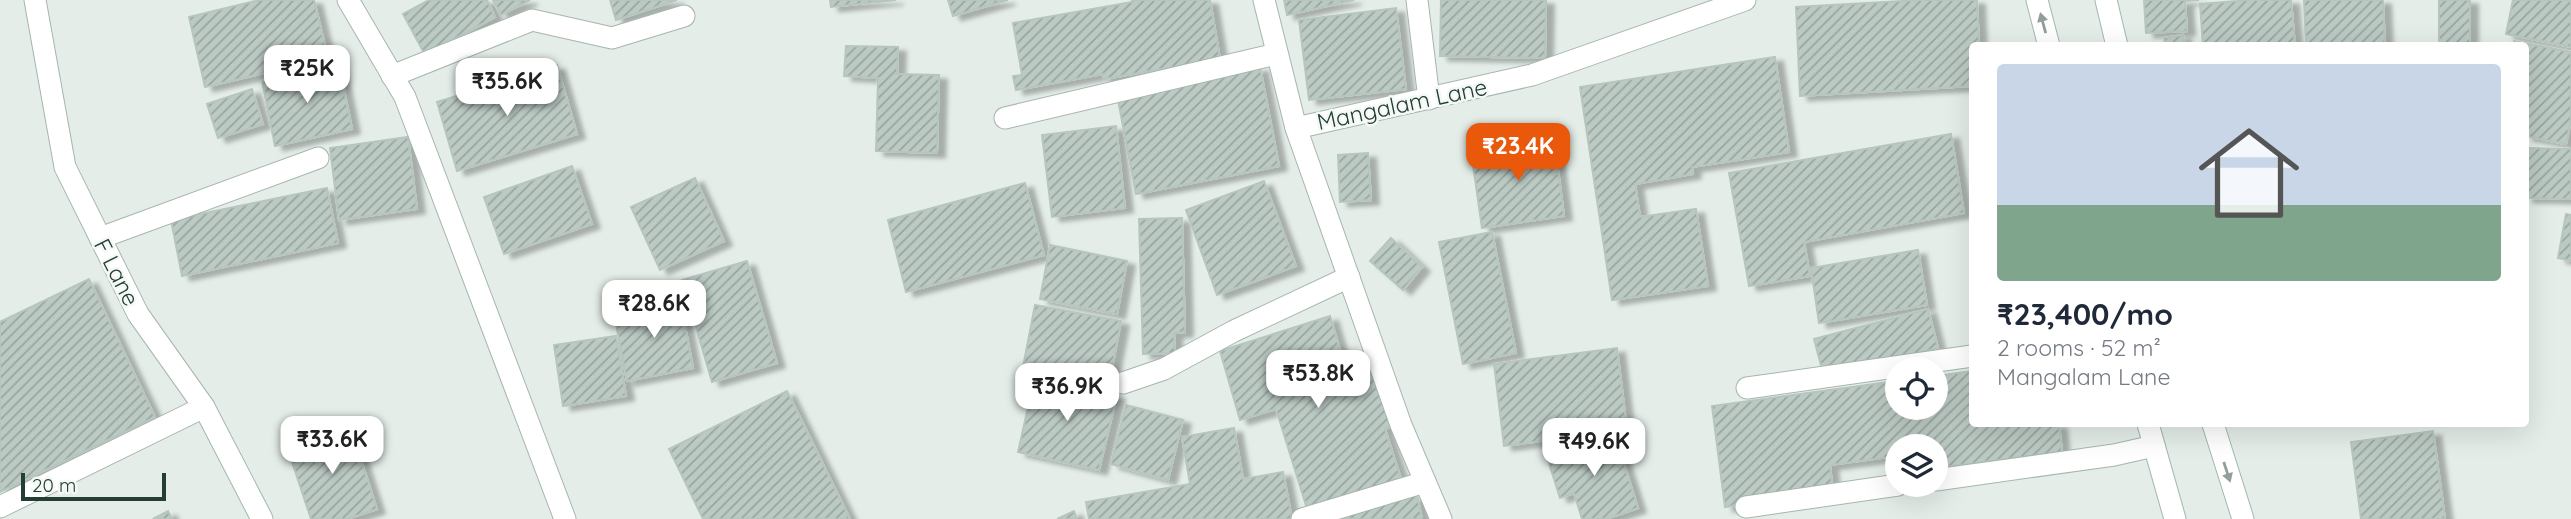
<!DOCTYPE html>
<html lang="en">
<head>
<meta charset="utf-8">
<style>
  body { margin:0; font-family:Quicksand,sans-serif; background:#f2f2f3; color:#1f2937; height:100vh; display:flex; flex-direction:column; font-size:26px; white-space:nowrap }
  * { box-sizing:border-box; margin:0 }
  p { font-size:23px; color:#747a83 }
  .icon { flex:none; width:38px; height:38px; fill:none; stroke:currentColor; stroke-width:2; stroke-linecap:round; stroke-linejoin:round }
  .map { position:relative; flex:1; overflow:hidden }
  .side { position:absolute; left:1969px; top:42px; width:560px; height:385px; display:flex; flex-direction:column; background:#fff; border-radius:7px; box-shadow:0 7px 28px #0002 }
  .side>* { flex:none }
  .buttons { position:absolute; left:1885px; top:357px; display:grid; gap:14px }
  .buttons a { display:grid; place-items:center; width:63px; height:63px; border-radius:50%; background:#fff; box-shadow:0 7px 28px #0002; font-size:35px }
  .scale { position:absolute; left:21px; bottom:18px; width:145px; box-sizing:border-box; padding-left:7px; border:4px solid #243e35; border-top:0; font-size:19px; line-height:24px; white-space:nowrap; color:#243e35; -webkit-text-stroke:5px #f4f9f6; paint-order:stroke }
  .price { position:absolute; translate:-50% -60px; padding:0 16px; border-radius:14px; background:#fff; color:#222; font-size:23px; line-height:46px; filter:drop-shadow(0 2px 4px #0008) }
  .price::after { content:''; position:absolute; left:50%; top:42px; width:21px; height:16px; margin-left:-10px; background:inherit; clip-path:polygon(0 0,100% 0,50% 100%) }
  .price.current { background:#ea580c; color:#fff }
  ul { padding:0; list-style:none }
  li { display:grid; align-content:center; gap:14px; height:371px; padding:0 28px }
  li span { display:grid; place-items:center; height:217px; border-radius:7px; color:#555 }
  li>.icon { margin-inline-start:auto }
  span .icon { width:126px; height:126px; fill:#fffc; stroke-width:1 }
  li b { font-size:30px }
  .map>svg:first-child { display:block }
</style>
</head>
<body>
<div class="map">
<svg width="2571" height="519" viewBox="0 0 2571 519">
  <defs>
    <pattern id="building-hatch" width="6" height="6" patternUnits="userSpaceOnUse" patternTransform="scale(1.75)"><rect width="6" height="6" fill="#bccac4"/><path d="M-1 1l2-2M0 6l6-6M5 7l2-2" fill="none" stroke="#99a5a0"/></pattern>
    <filter id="shadow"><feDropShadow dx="8" dy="4.5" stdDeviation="2" flood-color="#0004"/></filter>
  </defs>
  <rect width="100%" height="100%" fill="#e4ede8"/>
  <g fill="url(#building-hatch)" stroke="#b6c6bf" stroke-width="2" filter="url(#shadow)">
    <path d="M259 0H314L328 58 205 87 189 17Z"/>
    <path d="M429 0H487L495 17 425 55 403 14Z"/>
    <path d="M493 0H530L501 15Z"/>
    <path d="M610 0H677L616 20Z"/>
    <path d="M830 0H896L831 7Z"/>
    <path d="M948 0H1008L953 16Z"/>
    <path d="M1132 0H1210L1220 59 1104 79 1103 74 1016 90 1013 76 1022 75 1013 23 1132 2Z"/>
    <path d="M1284 0H1354L1287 15Z"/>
    <path d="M1441 0H1546L1545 58 1440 56Z"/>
    <path d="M1921 0H1977L1979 46H1972V86L1800 96 1796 7Z"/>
    <path d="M2144 0H2199L2185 1 2187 31 2146 33Z"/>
    <path d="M2250 0H2291L2295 46H2203L2200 4Z"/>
    <path d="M2304 0H2383L2385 46H2306Z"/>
    <rect x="2439" y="0" width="31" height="46"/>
    <path d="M2513 0H2571V47L2506 34Z"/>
    <path d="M1396 8 1406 89 1309 100 1299 20Z"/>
    <path d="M2183 35 2185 46H2165L2164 38Z"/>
    <path d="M2514 41 2571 52V120L2566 144 2525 136V46H2513Z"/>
    <path d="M846 46 898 47 897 74 939 75 937 153 876 151 878 78 844 76Z"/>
    <path d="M1775 57 1789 152 1692 167 1693 174 1635 184 1640 217 1696 209 1708 286 1612 300 1580 87Z"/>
    <path d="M339 65 352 129 275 146 262 81Z"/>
    <path d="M557 65 577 134 457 171 437 102Z"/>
    <path d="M1260 67 1279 166 1136 194 1117 95Z"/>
    <path d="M252 89 263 124 218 138 207 104Z"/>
    <path d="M1116 126 1125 208 1052 217 1042 135Z"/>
    <path d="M1951 134 1964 213 1804 242 1810 276 1749 286 1729 173Z"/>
    <path d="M408 137 417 209 339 220 330 148Z"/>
    <path d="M1554 139 1564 216 1482 228 1471 151Z"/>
    <path d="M2525 148 2571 149V199L2525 198Z"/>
    <path d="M1368 153 1371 200 1340 202 1338 155Z"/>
    <path d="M572 166 592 224 504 254 484 197Z"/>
    <path d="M695 178 724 241 660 270 631 207Z"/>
    <path d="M1264 181 1296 266 1217 295 1186 210Z"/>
    <path d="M1025 183 1044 255 906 292 888 220Z"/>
    <path d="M327 188 338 243 182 276 171 220Z"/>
    <path d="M2566 214 2571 215V261L2558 258Z"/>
    <path d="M1182 218 1185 332 1174 333 1175 353 1143 354 1139 219Z"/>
    <path d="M1492 232 1516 353 1463 364 1439 242Z"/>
    <path d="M1391 238 1422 267 1403 290 1370 261Z"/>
    <path d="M1050 245 1127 261 1117 314 1040 299Z"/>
    <path d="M1918 250 1927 305 1819 323 1811 268Z"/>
    <path d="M747 261 777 363 712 382 682 280Z"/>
    <path d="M89 279 155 417 0 492V322Z"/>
    <path d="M680 300 693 368 627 381 614 313Z"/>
    <path d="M1035 305 1121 321 1109 384 1023 367Z"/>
    <path d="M1928 309 1938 348 1824 377 1814 339Z"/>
    <path d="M1330 316 1345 367 1372 359 1392 426 1385 429 1402 482 1308 512 1276 409 1240 420 1220 351Z"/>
    <path d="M616 336 626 396 563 406 554 345Z"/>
    <path d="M1617 348 1627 430 1504 446 1494 364Z"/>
    <path d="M1972 371V424H2059L2062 452 1944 467 1942 450 1936 451V446H1897V456L1830 465 1833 492 1725 507 1712 406 1897 381V408H1936V376Z"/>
    <path d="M1035 376 1117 395 1099 470 1018 452Z"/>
    <path d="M787 391 850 519H750L749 517 745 519H703L669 449Z"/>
    <path d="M1126 405 1183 420 1168 480 1111 464Z"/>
    <path d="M350 426 377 509 347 519H311L287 447Z"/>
    <path d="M1234 428 1243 479 1283 472 1292 519H1089L1086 502 1190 484 1182 437Z"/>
    <path d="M2433 431 2445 519H2361L2351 442Z"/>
    <path d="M1614 432 1638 508 1606 519H1582L1574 493 1560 498 1546 454Z"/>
    <path d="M1417 495 1422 519H1309Z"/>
    <path d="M168 511 172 519H153Z"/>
    <path d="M1074 511 1077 519H1057Z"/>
  </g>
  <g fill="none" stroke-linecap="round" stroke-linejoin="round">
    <defs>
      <g id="street">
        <path d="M35 0 65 167 138 314 204 407 262 519"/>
        <path d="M348 0 405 97 565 519"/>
        <path d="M1264 0 1296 128 1401 425 1441 519"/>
        <path d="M1417 0 1429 99"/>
        <path d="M392 76 532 20 612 38 684 16"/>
        <path d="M1005 118 1276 54"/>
        <path d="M1296 128 1532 75 1745 0"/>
        <path d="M100 238 318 158"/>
        <path d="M1123 383 1164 369 1234 331 1349 277"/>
        <path d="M1747 388 1972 356"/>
        <path d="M1936 480 2114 455 2154 446"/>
        <path d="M0 507 204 407"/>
        <path d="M1746 507 1898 485"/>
        <path d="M1302 519 1425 482"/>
      </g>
      <g id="secondary">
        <path d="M2037 0 2049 46"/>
        <path d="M2106 0 2117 46"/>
        <path d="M2148 424 2175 519"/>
        <path d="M2213 424 2243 519"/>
      </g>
    </defs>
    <use href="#street" stroke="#a7b5af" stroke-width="23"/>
    <use href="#secondary" stroke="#a2b8af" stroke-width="23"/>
    <use href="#street" stroke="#fff" stroke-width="21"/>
    <use href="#secondary" stroke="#fff" stroke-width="21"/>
  </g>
  <defs><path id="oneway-solid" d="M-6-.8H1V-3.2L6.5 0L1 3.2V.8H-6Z" transform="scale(1.75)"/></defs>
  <g fill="#929e9a">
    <use href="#oneway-solid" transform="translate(2043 23) rotate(-105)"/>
    <use href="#oneway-solid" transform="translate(2227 472) rotate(72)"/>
  </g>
  <g text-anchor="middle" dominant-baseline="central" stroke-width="5" stroke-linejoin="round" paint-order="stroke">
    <g font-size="23" fill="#243e35" stroke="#f4f9f6">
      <text transform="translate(1402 104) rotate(-12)">Mangalam Lane</text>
      <text transform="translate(117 272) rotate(63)">F Lane</text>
    </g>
  </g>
</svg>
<div class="buttons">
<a><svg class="icon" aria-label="locate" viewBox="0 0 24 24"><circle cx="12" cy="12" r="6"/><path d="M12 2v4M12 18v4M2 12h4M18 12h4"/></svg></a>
<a><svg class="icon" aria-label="layers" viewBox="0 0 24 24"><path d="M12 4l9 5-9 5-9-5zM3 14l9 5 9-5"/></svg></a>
</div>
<div class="scale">20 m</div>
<b class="price" style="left:307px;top:105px">₹25K</b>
<b class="price" style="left:507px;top:118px">₹35.6K</b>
<b class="price current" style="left:1518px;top:183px">₹23.4K</b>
<b class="price" style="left:654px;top:340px">₹28.6K</b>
<b class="price" style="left:1318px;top:410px">₹53.8K</b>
<b class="price" style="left:1067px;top:423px">₹36.9K</b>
<b class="price" style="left:332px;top:476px">₹33.6K</b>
<b class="price" style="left:1594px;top:478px">₹49.6K</b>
<section class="side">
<ul>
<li><span style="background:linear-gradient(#c9d6e8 65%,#7fa58c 0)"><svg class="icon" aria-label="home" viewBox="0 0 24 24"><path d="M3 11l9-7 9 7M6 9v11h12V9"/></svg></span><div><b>₹23,400/mo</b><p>2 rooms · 52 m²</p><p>Mangalam Lane</p></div></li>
</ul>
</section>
</div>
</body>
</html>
